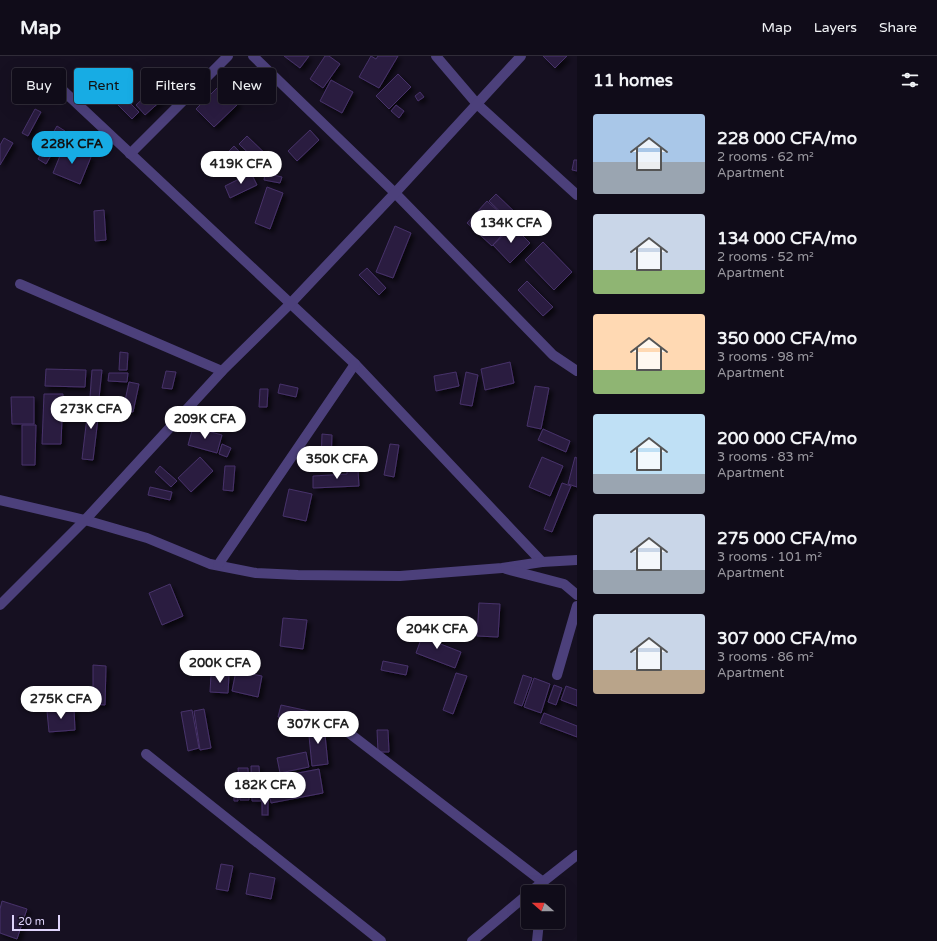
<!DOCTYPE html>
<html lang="en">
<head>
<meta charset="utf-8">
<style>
  body { margin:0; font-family:"Varela Round",sans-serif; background:#1e1a26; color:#f1f3f6; height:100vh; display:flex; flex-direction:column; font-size:15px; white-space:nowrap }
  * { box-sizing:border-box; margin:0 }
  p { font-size:13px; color:#9c9ba2 }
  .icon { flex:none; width:22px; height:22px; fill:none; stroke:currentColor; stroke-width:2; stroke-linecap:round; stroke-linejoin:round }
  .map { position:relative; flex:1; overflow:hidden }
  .side { display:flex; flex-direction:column; background:#100c19; width:360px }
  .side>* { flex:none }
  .banner { position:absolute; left:12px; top:12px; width:380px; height:36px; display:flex; gap:8px }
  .needle { width:26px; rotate:290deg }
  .buttons { position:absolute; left:521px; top:829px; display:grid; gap:8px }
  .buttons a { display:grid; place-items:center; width:44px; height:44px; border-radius:4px; background:#100c19; box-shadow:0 4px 16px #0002,0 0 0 1px #302c38; font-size:20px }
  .scale { position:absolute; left:12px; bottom:10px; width:48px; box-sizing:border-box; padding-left:4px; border:2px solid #dfd4fb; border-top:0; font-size:11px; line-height:14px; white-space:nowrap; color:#dfd4fb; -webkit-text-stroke:3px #161021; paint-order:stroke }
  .price { position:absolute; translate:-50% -34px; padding:0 9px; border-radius:14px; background:#fff; color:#222; font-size:13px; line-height:26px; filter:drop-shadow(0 1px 2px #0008) }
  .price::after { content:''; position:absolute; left:50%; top:24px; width:12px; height:9px; margin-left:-6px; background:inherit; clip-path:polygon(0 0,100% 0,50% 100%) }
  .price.selected { background:#17ace4; color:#111 }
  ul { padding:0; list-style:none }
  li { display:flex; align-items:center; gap:12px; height:100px; padding:0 16px }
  li span { display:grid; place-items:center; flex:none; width:112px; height:80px; border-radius:4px; color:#555 }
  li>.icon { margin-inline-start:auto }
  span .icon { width:48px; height:48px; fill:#fffc; stroke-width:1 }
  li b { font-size:17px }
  h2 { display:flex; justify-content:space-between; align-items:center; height:48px; padding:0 16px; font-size:17px }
  .tag { padding:0 14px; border-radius:4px; background:#100c19; box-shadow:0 4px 16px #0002,0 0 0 1px #302c38; font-size:14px; line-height:36px }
  .tag.selected { background:#17ace4; color:#111 }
  header { display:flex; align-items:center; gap:24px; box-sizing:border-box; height:56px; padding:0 20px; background:#100c19; border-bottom:1px solid #302c38 }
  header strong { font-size:19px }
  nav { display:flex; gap:22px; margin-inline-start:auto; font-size:14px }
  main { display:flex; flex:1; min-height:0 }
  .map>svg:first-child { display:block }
</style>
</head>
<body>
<header>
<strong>Map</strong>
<nav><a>Map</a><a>Layers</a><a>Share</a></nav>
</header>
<main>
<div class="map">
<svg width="577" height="885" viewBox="0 0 577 885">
  <defs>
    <filter id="shadow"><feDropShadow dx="3.5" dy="3.5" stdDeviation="2" flood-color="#0009"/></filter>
  </defs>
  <rect width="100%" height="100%" fill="#161021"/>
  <g fill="#2b1e40" stroke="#47326a" filter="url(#shadow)">
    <path d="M284 0H309L300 12Z"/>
    <path d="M325 0H329L340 8 323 32 310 23Z"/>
    <path d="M371 0 376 3 378 0H398L379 32 359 21Z"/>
    <path d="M543 0H567L555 12Z"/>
    <path d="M119 12 124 18 104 37 99 31Z"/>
    <path d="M398 18 411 31 389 53 376 40Z"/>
    <path d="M164 23 173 34 145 59 136 49Z"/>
    <path d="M331 24 353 36 342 57 320 45Z"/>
    <path d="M220 29 238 48 214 71 196 53Z"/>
    <path d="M117 34 139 56 132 63 110 41Z"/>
    <path d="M420 36 424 41 418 45 415 40Z"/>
    <path d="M396 49 404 55 399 62 391 55Z"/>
    <path d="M35 53 41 56 28 80 22 77Z"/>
    <path d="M57 70 65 75 46 108 38 103Z"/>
    <path d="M310 74 319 84 297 105 288 95Z"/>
    <path d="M247 80 273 105 265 113 239 88Z"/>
    <path d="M4 82 13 87 0 109V89Z"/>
    <path d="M64 90 91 101 80 128 53 117Z"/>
    <path d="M234 90 253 110 242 120 223 101Z"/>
    <path d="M574 104H577V115L572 114Z"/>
    <path d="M251 117 257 129 230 142 225 130Z"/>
    <path d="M265 117 282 121 280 127 264 124Z"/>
    <path d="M267 131 283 137 270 173 255 167Z"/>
    <path d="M496 138 519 160 512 167 489 145Z"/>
    <path d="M487 145 512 168 492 190 467 167Z"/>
    <path d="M104 154 106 184 95 185 94 155Z"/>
    <path d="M395 170 411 177 393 222 376 216Z"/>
    <path d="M513 170 530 187 510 207 493 189Z"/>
    <path d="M543 186 572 216 554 234 525 204Z"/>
    <path d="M367 212 386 232 379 239 359 219Z"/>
    <path d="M527 225 553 251 543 260 518 234Z"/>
    <path d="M120 296 128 297 127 314H119Z"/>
    <path d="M510 306 514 327 485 334 481 313Z"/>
    <path d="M46 313 86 314 85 331 45 330Z"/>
    <path d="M92 314H102L99 342 90 341Z"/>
    <path d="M166 315 176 316 172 333 162 332Z"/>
    <path d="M456 316 459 330 436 335 434 320Z"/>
    <path d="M466 316 478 319 472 350 460 348Z"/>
    <path d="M109 317H128L127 326 108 325Z"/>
    <path d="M129 326 139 328 133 356 123 354Z"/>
    <path d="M280 328 298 332 296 341 278 337Z"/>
    <path d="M535 330 549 332 541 373 527 370Z"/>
    <path d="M260 333H268L267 351H259Z"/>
    <path d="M44 338H63L61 388H42Z"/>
    <path d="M11 341H34V368H12Z"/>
    <path d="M89 344 100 346 93 404 82 403Z"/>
    <path d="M22 369H36L35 409H22Z"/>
    <path d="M193 371 222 379 217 397 188 389Z"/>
    <path d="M543 373 570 385 566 396 538 384Z"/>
    <path d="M322 378 332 379 331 406H321Z"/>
    <path d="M222 388 231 392 227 401 219 398Z"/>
    <path d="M390 388 399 389 394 421 384 419Z"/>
    <path d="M200 401 213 415 191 436 178 422Z"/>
    <path d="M542 401 563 410 550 440 529 431Z"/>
    <path d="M575 401 577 402V431L568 428Z"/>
    <path d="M160 410 177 425 171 431 155 416Z"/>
    <path d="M225 410H235L233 435 223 434Z"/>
    <path d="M347 414H358L359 430 313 432V420L347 418Z"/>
    <path d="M562 427 571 430 552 476 544 473Z"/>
    <path d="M150 431 172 436 170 444 148 439Z"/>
    <path d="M289 433 312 438 306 465 283 460Z"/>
    <path d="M170 528 183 560 162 569 149 537Z"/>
    <path d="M479 547 500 548 498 581 477 580Z"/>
    <path d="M283 562 307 564 303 593 280 590Z"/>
    <path d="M424 575 441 581 438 587 461 596 455 612 416 597Z"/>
    <path d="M383 605 408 610 406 619 381 614Z"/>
    <path d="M93 609 106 610 105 649 93 648Z"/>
    <path d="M236 615 262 620 258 641 232 635Z"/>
    <path d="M456 617 467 620 453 658 443 654Z"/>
    <path d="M211 619 229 620 228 637 210 636Z"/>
    <path d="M523 619 532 622 522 650 514 647Z"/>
    <path d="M534 622 550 628 541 657 524 651Z"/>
    <path d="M554 629 562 632 556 649 548 646Z"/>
    <path d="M566 630 577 634V650L561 644Z"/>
    <path d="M281 649 313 656 310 668 278 661Z"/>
    <path d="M74 653 75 674 49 676 47 655Z"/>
    <path d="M204 653 211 692 200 694 194 655Z"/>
    <path d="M192 654 199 692 188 695 181 656Z"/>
    <path d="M544 657 577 670V681L540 667Z"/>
    <path d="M324 669 328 708 312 710 308 670Z"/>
    <path d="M377 674H388L389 696H378Z"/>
    <path d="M306 696 309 711 280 717 277 702Z"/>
    <path d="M251 710H259L261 745H252Z"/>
    <path d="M238 712H248L249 744H240Z"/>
    <path d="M319 713 323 737 271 747 267 723Z"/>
    <path d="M233 720H238V745H234Z"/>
    <rect x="262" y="742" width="6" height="17"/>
    <path d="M221 808 233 810 228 835 216 833Z"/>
    <path d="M250 817 275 822 271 843 246 838Z"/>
    <path d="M2 845 27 853 17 883 0 877V853Z"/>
  </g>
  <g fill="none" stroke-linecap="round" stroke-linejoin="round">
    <g stroke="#4c407b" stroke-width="10">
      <path d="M253 0 395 137 553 299 577 315"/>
      <path d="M436 0 477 48 577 139"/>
      <path d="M55 27 355 308 542 506"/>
      <path d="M130 98 228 0"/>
      <path d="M20 228 222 315"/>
      <path d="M0 444 85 464 147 482 210 508 256 517 298 519 400 520 502 512 542 506 577 504"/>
      <path d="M218 509 355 308"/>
      <path d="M506 513 564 528 577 539"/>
      <path d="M0 549 85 464 222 315 291 247 395 137 521 0"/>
      <path d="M557 619 577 550"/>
      <path d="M336 667 543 826 542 836"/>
      <path d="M146 698 381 885"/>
      <path d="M530 836 577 799"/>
      <path d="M472 885 528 838"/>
      <path d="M537 885 539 866"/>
    </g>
  </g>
</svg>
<div class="buttons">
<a><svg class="needle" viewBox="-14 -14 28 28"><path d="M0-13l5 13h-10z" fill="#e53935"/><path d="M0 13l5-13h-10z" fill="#9c9ba2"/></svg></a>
</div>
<div class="scale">20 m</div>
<b class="price selected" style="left:72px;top:109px">228K CFA</b>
<b class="price" style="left:241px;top:129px">419K CFA</b>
<b class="price" style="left:511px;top:188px">134K CFA</b>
<b class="price" style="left:91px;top:374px">273K CFA</b>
<b class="price" style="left:205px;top:384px">209K CFA</b>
<b class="price" style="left:337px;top:424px">350K CFA</b>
<b class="price" style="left:437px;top:594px">204K CFA</b>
<b class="price" style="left:220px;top:628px">200K CFA</b>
<b class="price" style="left:61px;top:664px">275K CFA</b>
<b class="price" style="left:318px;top:689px">307K CFA</b>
<b class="price" style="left:265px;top:750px">182K CFA</b>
<div class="banner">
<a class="tag">Buy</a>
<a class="tag selected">Rent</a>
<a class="tag">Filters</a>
<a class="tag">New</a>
</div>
</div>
<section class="side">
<h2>11 homes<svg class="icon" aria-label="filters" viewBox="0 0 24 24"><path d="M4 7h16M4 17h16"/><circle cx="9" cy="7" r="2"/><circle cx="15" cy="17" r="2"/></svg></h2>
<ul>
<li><span style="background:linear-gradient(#a9c7e8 60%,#9aa5b1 0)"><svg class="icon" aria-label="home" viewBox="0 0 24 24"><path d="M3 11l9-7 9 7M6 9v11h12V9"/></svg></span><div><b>228 000 CFA/mo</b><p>2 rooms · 62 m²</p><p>Apartment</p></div></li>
<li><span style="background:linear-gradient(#c9d6e8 70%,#8fb573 0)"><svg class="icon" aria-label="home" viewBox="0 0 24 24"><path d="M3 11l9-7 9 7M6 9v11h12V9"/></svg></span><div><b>134 000 CFA/mo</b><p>2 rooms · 52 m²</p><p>Apartment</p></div></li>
<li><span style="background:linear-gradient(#ffd9b3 70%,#8fb573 0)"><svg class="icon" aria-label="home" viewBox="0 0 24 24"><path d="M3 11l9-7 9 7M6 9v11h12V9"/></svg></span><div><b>350 000 CFA/mo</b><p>3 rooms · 98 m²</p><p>Apartment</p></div></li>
<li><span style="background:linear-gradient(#bfe0f5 75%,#9aa5b1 0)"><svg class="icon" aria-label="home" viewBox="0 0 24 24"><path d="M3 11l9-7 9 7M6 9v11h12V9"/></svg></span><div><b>200 000 CFA/mo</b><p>3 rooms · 83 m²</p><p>Apartment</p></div></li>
<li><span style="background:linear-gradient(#c9d6e8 70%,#9aa5b1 0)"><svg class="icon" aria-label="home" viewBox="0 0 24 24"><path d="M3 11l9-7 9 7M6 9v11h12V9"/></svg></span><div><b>275 000 CFA/mo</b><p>3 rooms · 101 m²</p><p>Apartment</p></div></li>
<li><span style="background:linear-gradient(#c9d6e8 70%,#b9a48a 0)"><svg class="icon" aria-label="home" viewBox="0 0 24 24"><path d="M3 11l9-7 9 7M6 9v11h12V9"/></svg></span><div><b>307 000 CFA/mo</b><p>3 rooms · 86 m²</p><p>Apartment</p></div></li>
</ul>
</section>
</main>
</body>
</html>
